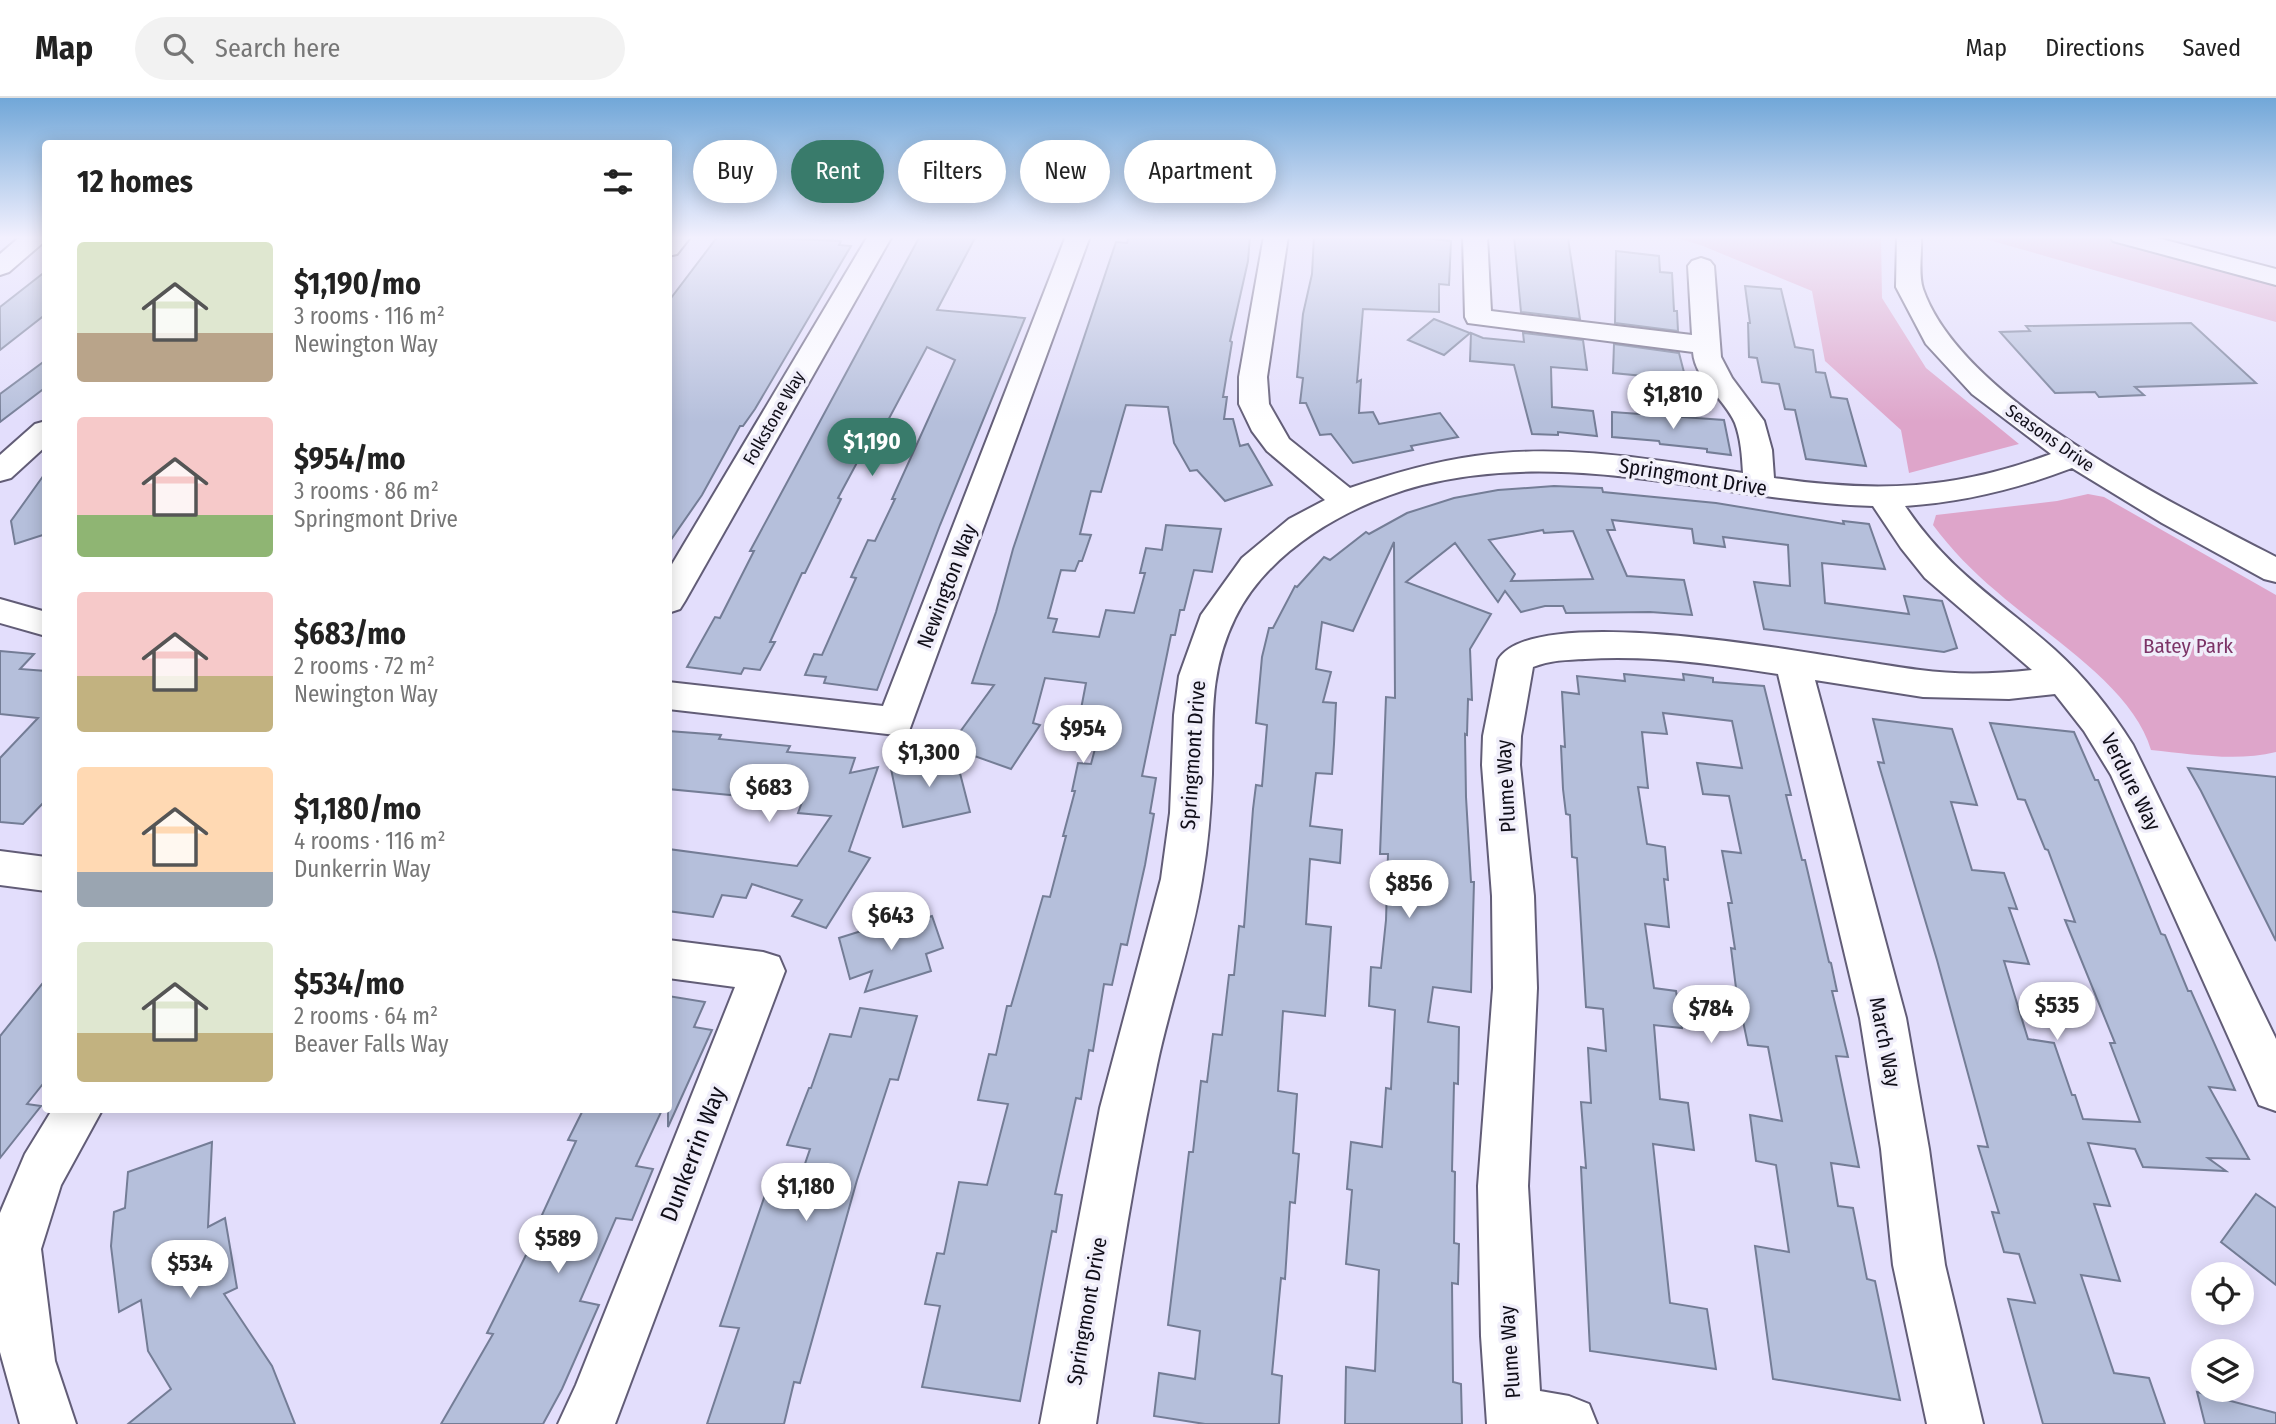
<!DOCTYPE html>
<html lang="en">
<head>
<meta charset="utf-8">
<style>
  body { margin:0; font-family:"Fira Sans Condensed",sans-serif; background:#f2f2f2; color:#222; height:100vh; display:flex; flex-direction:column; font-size:26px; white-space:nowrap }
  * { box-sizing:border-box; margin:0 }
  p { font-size:23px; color:#767676 }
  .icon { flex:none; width:38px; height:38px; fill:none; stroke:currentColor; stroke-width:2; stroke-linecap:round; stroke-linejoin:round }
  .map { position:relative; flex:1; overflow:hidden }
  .panel { position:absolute; left:42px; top:42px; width:630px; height:973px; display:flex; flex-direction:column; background:#fff; border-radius:7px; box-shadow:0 4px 18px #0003 }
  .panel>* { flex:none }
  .banner { position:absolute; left:693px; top:42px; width:665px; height:63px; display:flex; gap:14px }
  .controls { position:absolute; left:2191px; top:1164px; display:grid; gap:14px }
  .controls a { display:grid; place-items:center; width:63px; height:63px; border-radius:50%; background:#fff; box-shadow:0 4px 18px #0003; font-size:35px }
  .price { position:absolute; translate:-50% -60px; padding:0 16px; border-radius:24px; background:#fff; color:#222; font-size:23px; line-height:46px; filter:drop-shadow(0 2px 4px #0008) }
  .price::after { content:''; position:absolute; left:50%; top:42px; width:21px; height:16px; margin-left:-10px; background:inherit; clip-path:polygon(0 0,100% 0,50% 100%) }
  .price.current { background:#397b6b; color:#fff }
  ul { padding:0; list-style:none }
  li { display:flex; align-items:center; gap:21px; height:175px; padding:0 35px }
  li span { display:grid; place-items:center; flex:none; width:196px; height:140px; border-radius:7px; color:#555 }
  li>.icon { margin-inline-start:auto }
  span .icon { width:84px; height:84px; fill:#fffc; stroke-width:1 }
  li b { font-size:30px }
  h2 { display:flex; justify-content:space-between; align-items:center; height:84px; padding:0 35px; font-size:30px }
  .tag { padding:0 24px; border-radius:32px; background:#fff; box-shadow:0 4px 18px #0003; font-size:24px; line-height:63px }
  .tag.current { background:#397b6b; color:#fff }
  header { display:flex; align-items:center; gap:42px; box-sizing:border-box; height:98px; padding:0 35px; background:#fff; border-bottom:2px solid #e0e0e0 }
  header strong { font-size:33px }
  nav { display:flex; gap:38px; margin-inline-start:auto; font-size:24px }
  .search { width:490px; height:63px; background:#f2f2f2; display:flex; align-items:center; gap:18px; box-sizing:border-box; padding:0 24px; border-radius:38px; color:#767676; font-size:26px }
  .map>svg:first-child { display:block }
</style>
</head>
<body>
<header>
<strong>Map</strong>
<div class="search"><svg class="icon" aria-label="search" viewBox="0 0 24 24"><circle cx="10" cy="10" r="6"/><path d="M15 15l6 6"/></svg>Search here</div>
<nav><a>Map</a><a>Directions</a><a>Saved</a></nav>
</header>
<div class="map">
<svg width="2276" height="1326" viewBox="0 0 2276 1326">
  <rect width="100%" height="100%" fill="#e3defc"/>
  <g fill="#dea5ca">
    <path d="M1671 138H1881L1882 200 1926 270 2019 346 1909 375 1901 332 1825 263 1812 193 1703 148Z"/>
    <path d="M1975 138H2105L2276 184V224Z"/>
    <path d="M2088 396 2104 399 2276 497V654C2236 664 2192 656 2151 652 2133 588 2044 536 1996 493 1973 474 1951 451 1933 427L1936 417 2057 403Z"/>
  </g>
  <g fill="#b5bfdb" stroke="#747d96" stroke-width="2" fill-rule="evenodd">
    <path d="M718 138 841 143 839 147 851 148 755 311 743 328H740L702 397 668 446V204Z"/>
    <path d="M920 138 975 140 937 212 1025 220 940 427 877 592 824 585 826 579 805 577 814 556 822 557 856 480 851 479 868 442 875 443 895 401H892L955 262 927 249 868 360 860 359 838 400 841 401 805 475H802L770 544H775L760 572 744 570 741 576 687 569 715 519 720 520 754 453H750Z"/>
    <path d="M1129 138H1250L1248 163 1230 243 1232 244 1223 299H1227L1224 321H1233L1240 348 1248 346 1272 387 1225 403 1197 372 1190 373 1174 345 1168 309 1126 307 1101 394 1091 393 1080 436 1091 437 1082 463H1079L1075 473 1061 472 1048 520 1057 521 1053 534 1099 539 1106 512 1134 515 1145 475H1140L1146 450 1162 452 1166 427 1221 431 1212 474 1194 472 1184 512H1180L1175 537H1171L1142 678 1156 680 1150 715 1154 716 1145 767 1127 847 1121 846 1112 887 1104 886 1093 953 1089 952 1081 1001 1076 1000 1055 1096 1062 1097 1056 1134 1052 1133 1020 1303 922 1289 940 1208 925 1206 937 1155 944 1156 959 1084 987 1087 1008 1006 978 1002 989 956 996 957 1007 908H1011L1043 798 1050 799 1066 738H1063L1075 693H1072L1078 665 1091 666 1105 613 1081 611 1086 585 1045 580 1033 625 1040 627 1011 671 949 649 994 587 972 585 996 514 1013 451 1116 144 1127 145Z"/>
    <path d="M1314 138H1407L1451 143 1449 187 1439 186V214L1363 211 1357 284 1361 282 1359 315 1373 314 1379 326 1440 315 1458 339 1411 348 1413 352 1353 365 1331 336 1320 337 1306 305H1300L1303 280 1297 279 1303 216 1312 176Z"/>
    <path d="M1514 138 1568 140 1580 221 1521 214Z"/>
    <path d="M1616 153 1659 158 1660 174 1672 175 1674 213H1677L1678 233 1615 225Z"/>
    <path d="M46 173V216L0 252V209Z"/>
    <path d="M1745 188 1781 191 1795 249 1813 252 1816 274 1825 275 1831 299 1847 301 1866 368 1806 361 1795 312 1785 311 1779 286 1762 284 1757 260 1749 259 1748 225H1750Z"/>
    <path d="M1434 221 1470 235 1444 257 1408 242Z"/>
    <path d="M2191 225 2256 285 2135 289 2144 297 2099 299 2095 294 2055 295 2000 234 2030 233 2026 228Z"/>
    <path d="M1471 235 1483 240 1524 244 1523 235 1583 242 1587 272 1551 269 1552 309 1593 313 1597 338 1558 334V337L1532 336 1514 267 1470 263Z"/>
    <path d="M1614 246 1679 255 1686 282 1613 275Z"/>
    <path d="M46 262V289L0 324V296Z"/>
    <path d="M1612 314 1724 322 1731 357 1707 354V351L1660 346 1659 343 1612 339Z"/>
    <path d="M46 374V436L15 446 11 423Z"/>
    <path d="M1554 388 1602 390 1603 394 1716 405 1844 426 1843 423 1869 426 1885 471 1822 465 1825 505 1909 516 1904 498 1942 503 1957 550 1944 554 1764 531 1754 484 1790 488 1788 447 1723 439 1725 449 1694 445 1692 431 1612 422 1615 432H1607L1627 478 1684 482 1692 517 1650 514 1566 515 1563 508H1545L1521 514 1505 493 1498 504 1455 445 1406 484 1491 516 1470 551 1472 602 1468 601 1467 637 1465 636 1466 699 1471 784H1474L1471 894 1433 889 1428 924 1459 929 1458 986 1454 985 1452 1073 1455 1074 1454 1145 1459 1146 1458 1186 1452 1185 1453 1284 1461 1286 1462 1326H1345L1346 1269 1375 1273 1379 1172 1346 1166 1352 1092 1347 1091 1351 1044 1382 1049 1386 990 1391 991 1395 912 1369 908 1371 869 1381 870 1386 822 1388 756H1380L1386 599 1395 600 1394 444 1353 533 1322 524 1316 571 1331 574 1323 604 1336 605 1334 646 1332 676 1316 675 1310 728 1342 732 1340 765 1310 761 1306 826 1331 829 1325 918 1283 913 1278 993 1297 996 1293 1055 1299 1056 1295 1105 1290 1104 1285 1181 1281 1180 1272 1276 1282 1278 1279 1326H1205L1154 1318 1159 1275 1195 1281 1200 1233 1168 1227 1189 1054H1193L1201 983 1207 984 1213 936 1222 937 1229 877H1234L1239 828 1244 829 1253 711 1256 687 1262 688 1267 627 1256 625 1262 559 1269 530H1273L1295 488 1297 489 1324 459 1330 462 1366 434 1369 436 1407 415 1454 400 1498 392ZM1543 432 1544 435 1573 433 1593 481 1511 483 1515 476 1489 442Z"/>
    <path d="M0 553 34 556 20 571 46 573V702L23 726 0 724V660L38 620 0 616Z"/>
    <path d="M1624 576 1684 582 1683 576 1713 580V584L1764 588 1791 697H1786L1802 762H1805L1829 864 1831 865 1837 893H1832L1848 959 1836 958 1859 1069 1831 1065 1838 1108 1853 1110 1867 1181 1875 1183 1900 1302 1773 1281 1755 1148 1789 1154 1776 1067 1756 1063 1750 1017 1782 1023 1768 949 1748 947 1736 890 1731 850 1735 851 1728 805H1732L1722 753 1741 755 1729 698 1703 696 1697 665 1742 670 1732 623 1663 615 1667 636 1642 634 1648 690 1638 689 1647 746 1665 749 1668 782 1664 781 1669 829 1645 826 1654 890 1676 893 1682 930 1654 927 1660 1001 1688 1005 1694 1052 1653 1046 1670 1205 1707 1211 1716 1271 1590 1253 1581 1069 1586 1070 1581 1004 1591 1005 1588 950 1606 953 1603 911 1586 909 1577 760 1572 759 1570 717 1566 716 1563 691 1561 648 1565 649 1562 594 1579 596 1577 578 1625 583Z"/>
    <path d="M1873 621 1952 631 1977 707 1951 704 1972 772 2004 775 2017 811 2009 810 2029 866 2004 863 2028 941 2054 945 2072 997H2075L2083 1021 2140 1024 2110 945H2115L2065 822 2075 824 2048 752 2045 751 2025 702 2018 701 1990 625 2074 634 2095 682H2098L2161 836 2165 837 2188 893H2191L2235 992 2209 989 2249 1061 2208 1060 2226 1073 2143 1069 2135 1051 2088 1045 2110 1108 2094 1106 2120 1183 2081 1177 2114 1275 2149 1280 2165 1326H2043L2008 1201 2035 1205 2019 1156 2004 1154 1992 1114 1999 1115 1978 1048 1988 1049 1937 862 1878 664 1884 665Z"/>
    <path d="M668 633 721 637 719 641 790 648 787 654 855 660 850 675 878 669 849 753 870 760 826 830 792 818 802 802 752 786 746 800 722 797 713 819 668 813V751L797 768 831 718 798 715 802 704 668 691Z"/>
    <path d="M954 652 970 714 903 729 890 666Z"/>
    <path d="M2188 670 2276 679V843L2201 693Z"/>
    <path d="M932 818 943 850 926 856 931 873 865 894 872 873 850 881 839 840 874 829 876 835Z"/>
    <path d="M46 881V982L27 1006 41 1008 0 1060V938Z"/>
    <path d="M668 898 705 904 694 929 712 932 668 1029Z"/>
    <path d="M860 910 917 918 898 982 890 981 857 1082 800 1285 794 1284 784 1326H707L739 1230 720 1228 765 1097 793 1101 810 1051 787 1047 809 990H811L830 936 851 939Z"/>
    <path d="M583 1012H662L636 1068 653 1071 632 1122 616 1120 580 1203 599 1207 562 1291 543 1326H441L493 1236 487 1235 533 1143H530L576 1043 568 1042Z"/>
    <path d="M212 1044 208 1129 225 1120 237 1190 224 1196 272 1268 295 1326H128L171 1291 148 1253 141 1202 119 1214 111 1148 114 1114 125 1110 128 1074Z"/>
    <path d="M2256 1096 2276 1110V1187L2221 1144Z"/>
    <path d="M2197 1294 2276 1315V1326H2205Z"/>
  </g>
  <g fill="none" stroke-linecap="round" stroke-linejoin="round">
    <defs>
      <g id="minor">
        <path d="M21 138H46V142L9 174 0 177V156Z"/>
        <path d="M668 138H691L677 156 668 158Z"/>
        <path d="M868 138H892L685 503 680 511 668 515V473Z"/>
        <path d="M1066 138H1090L909 633 896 637 668 611V584L883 608Z"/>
        <path d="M1264 138H1288L1267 279 1269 306 1289 341 1350 390C1391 376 1432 364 1475 358 1564 345 1655 362 1743 375 1742 358 1741 341 1735 325 1725 301 1695 282 1693 254L1468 225 1465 219 1463 138H1487L1491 213 1692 237 1688 168 1692 163 1701 160 1710 163 1714 168 1721 259 1732 280 1764 323 1772 352 1774 380C1876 395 1954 392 2051 356L1972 296 1926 246 1896 189 1897 138H1921C1922 154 1918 176 1923 191 1962 303 2174 406 2276 459V484L2264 481 2162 425 2072 370C2017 391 1964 404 1905 408 1950 475 1998 501 2055 552 2086 580 2111 612 2133 647L2276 941V1013L2259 1007 2111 677 2084 633 2055 596 2009 601 1923 599 1815 582 1906 920 1929 1051 1945 1167 1983 1326H1927L1893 1167 1881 1051 1860 920 1778 576C1713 566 1651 557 1585 561 1567 562 1550 562 1533 569L1521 638 1520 667 1534 798 1537 890 1528 1088 1540 1293 1569 1298 1589 1306 1597 1326H1487L1481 1238 1478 1088 1493 890 1492 798 1482 667 1483 638 1498 562C1536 497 1850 564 1920 572 1956 577 1996 576 2032 572L1925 480 1901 450 1873 408C1722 403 1573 349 1422 387 1350 406 1269 451 1235 520 1209 573 1213 620 1212 676 1211 712 1208 747 1202 782 1192 845 1170 905 1157 967 1132 1086 1114 1206 1096 1326H1040L1100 1010 1161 781 1170 715 1174 617 1179 578 1201 517 1242 460 1289 421 1325 402 1267 353 1252 333 1239 306V279Z"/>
        <path d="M2110 138H2150L2276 171V187L2113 143Z"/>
        <path d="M46 323V348L11 380 0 383V357L35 326Z"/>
        <path d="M0 501 46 514V538L0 525Z"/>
        <path d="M0 753 46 759V793L0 787Z"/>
        <path d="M668 842 763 854 779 859 785 873 615 1326H558L576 1287 735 889 668 880Z"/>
        <path d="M52 1012H102L61 1087 41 1151 55 1263 76 1326H20L0 1254V1115L25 1056Z"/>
      </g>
    </defs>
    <use href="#minor" stroke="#625d77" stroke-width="4"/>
    <use href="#minor" fill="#fff" fill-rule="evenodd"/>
  </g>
  <linearGradient id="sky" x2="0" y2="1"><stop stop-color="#71a7d8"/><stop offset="0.43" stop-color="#f2f0fe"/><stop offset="1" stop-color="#f2f0fe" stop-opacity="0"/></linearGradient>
  <rect width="2276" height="324" fill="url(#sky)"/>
  <g text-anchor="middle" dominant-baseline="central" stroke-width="7" stroke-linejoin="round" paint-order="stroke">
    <g font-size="18" fill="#100e18" stroke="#f0eefa">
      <text transform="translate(774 320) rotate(-60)">Folkstone Way</text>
      <text transform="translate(2050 340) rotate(35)">Seasons Drive</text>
    </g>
    <g font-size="21" fill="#100e18" stroke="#f0eefa">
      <text transform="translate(1693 379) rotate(9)">Springmont Drive</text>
      <text transform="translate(947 488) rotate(-69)">Newington Way</text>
      <text transform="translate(1193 657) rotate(-86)">Springmont Drive</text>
      <text transform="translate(2131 684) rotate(63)">Verdure Way</text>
      <text transform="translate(1506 688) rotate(-93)">Plume Way</text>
      <text transform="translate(1885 944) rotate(79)">March Way</text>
      <text transform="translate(1087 1213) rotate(-80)">Springmont Drive</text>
      <text transform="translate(1510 1254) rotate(-94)">Plume Way</text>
    </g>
    <g font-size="21" fill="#7c3467" stroke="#f0eefa">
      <text x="2188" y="548">Batey Park</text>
    </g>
    <g font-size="24" fill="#100e18" stroke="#f0eefa">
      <text transform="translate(693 1056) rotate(-69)">Dunkerrin Way</text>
    </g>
  </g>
</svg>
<div class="controls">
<a><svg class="icon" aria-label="locate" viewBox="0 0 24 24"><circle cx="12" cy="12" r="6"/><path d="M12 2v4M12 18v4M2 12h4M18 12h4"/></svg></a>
<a><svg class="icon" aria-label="layers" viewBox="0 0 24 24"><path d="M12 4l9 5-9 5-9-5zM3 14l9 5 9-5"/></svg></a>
</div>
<b class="price" style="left:1673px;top:333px">$1,810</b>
<b class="price current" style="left:872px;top:380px">$1,190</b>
<b class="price" style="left:1083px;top:667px">$954</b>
<b class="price" style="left:929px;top:691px">$1,300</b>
<b class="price" style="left:769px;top:726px">$683</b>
<b class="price" style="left:1409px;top:822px">$856</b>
<b class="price" style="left:891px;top:854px">$643</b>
<b class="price" style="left:2057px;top:944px">$535</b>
<b class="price" style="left:1711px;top:947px">$784</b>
<b class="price" style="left:806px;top:1125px">$1,180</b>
<b class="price" style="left:558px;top:1177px">$589</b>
<b class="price" style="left:190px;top:1202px">$534</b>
<div class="banner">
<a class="tag">Buy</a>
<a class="tag current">Rent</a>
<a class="tag">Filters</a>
<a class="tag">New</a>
<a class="tag">Apartment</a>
</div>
<section class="panel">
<h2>12 homes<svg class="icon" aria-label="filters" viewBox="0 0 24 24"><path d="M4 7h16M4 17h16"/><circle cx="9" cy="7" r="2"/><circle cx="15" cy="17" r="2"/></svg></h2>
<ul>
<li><span style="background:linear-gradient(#dfe7d0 65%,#b9a48a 0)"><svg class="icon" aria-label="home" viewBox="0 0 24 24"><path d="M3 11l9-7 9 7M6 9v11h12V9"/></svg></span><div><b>$1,190/mo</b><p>3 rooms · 116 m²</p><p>Newington Way</p></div></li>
<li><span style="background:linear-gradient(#f6c9c9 70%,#8fb573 0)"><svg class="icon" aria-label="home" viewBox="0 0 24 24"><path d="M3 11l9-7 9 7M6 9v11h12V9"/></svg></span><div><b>$954/mo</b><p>3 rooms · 86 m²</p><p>Springmont Drive</p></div></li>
<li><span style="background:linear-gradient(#f6c9c9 60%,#c2b280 0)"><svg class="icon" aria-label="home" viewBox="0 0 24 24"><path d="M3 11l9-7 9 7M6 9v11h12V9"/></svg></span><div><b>$683/mo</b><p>2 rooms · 72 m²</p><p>Newington Way</p></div></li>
<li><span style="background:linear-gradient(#ffd9b3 75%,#9aa5b1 0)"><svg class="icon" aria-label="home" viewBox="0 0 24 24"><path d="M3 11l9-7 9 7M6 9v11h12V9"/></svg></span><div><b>$1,180/mo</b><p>4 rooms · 116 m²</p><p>Dunkerrin Way</p></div></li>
<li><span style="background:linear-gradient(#dfe7d0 65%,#c2b280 0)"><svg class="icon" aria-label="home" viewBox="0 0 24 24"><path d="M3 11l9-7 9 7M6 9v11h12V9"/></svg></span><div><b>$534/mo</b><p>2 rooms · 64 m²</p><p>Beaver Falls Way</p></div></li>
</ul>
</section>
</div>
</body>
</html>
